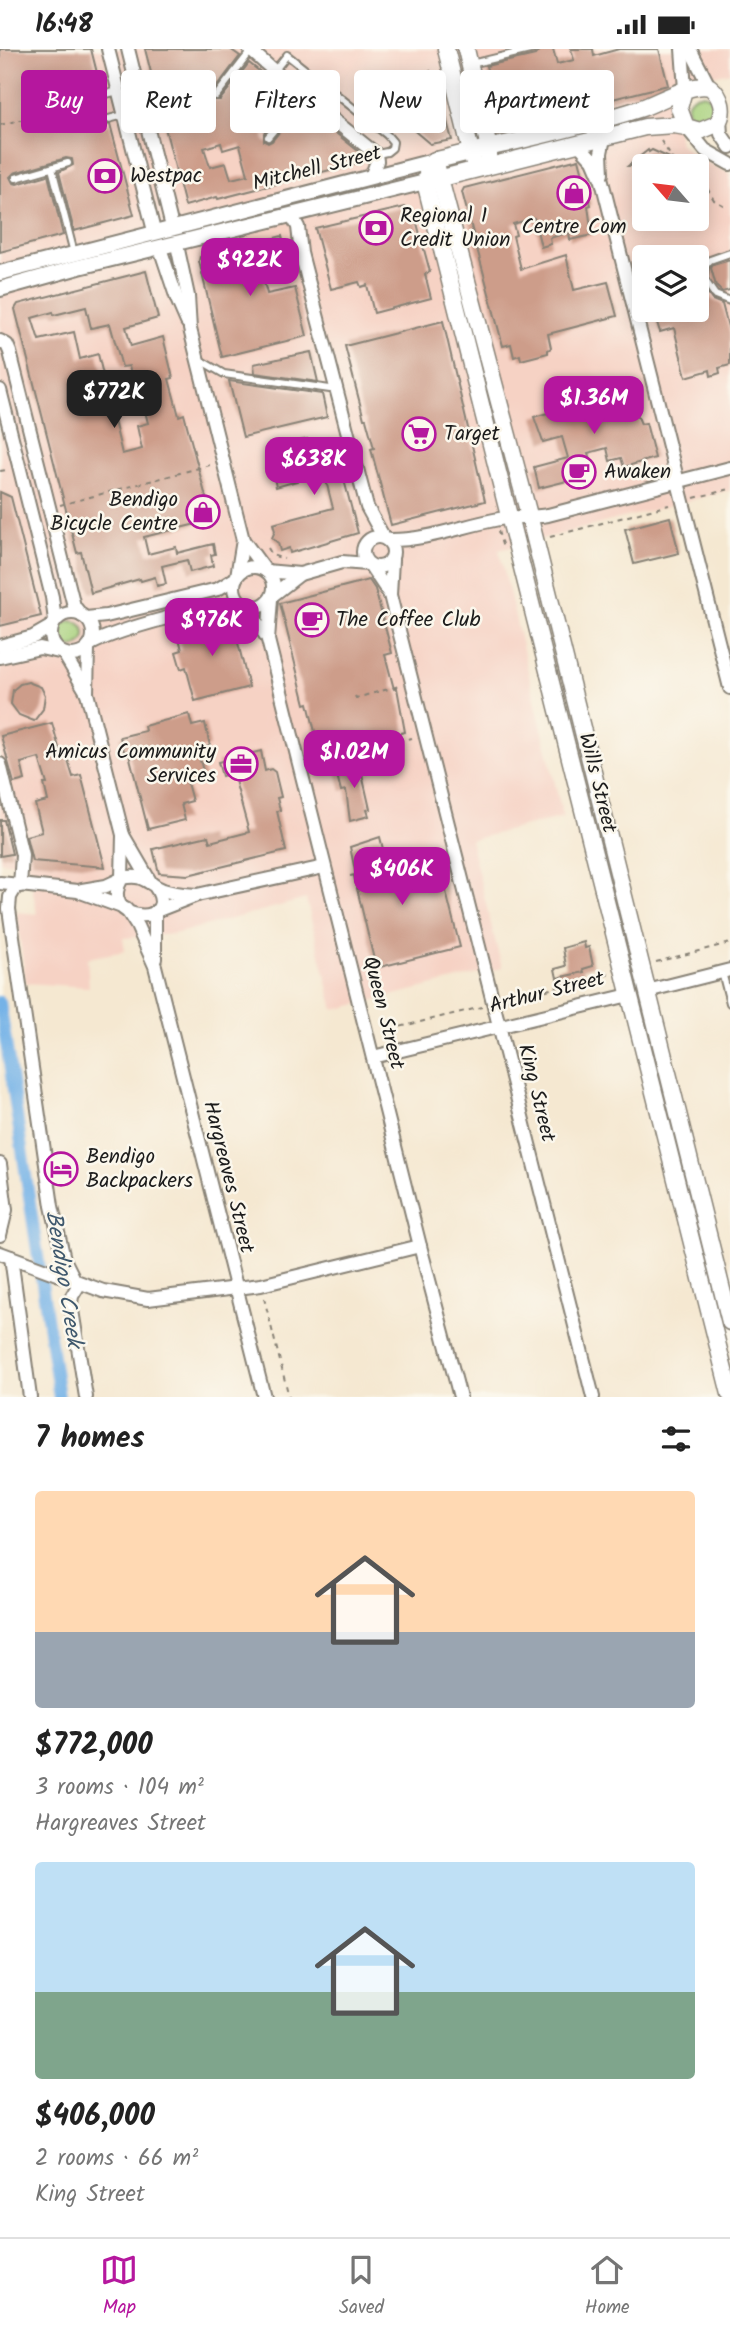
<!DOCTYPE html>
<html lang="en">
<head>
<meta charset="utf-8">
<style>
  body { margin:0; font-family:Kalam,sans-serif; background:#f6f6f6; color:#222; height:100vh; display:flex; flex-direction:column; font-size:26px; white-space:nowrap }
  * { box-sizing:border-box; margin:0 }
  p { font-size:23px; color:#767676 }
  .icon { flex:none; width:38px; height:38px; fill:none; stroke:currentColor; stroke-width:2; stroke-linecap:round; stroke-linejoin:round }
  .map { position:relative; height:1348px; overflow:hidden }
  .side { display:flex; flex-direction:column; background:#fff; flex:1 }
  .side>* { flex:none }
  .hud { position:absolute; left:21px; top:21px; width:690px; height:63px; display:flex; gap:14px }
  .needle { width:46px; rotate:298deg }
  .buttons { position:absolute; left:632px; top:105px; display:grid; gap:14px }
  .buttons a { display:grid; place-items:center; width:77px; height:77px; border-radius:7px; background:#fff; box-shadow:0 4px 18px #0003; font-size:35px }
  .price { position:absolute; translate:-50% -60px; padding:0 16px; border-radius:14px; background:#b5179e; color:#fff; font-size:23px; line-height:46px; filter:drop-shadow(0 2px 4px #0008) }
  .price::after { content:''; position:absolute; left:50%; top:42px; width:21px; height:16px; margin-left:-10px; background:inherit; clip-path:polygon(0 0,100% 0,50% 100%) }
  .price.on { background:#222; color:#fff }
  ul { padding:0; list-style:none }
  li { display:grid; align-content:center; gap:14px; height:371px; padding:0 35px }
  li span { display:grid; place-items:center; height:217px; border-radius:7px; color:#555 }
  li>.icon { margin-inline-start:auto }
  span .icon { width:126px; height:126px; fill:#fffc; stroke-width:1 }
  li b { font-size:30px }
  h2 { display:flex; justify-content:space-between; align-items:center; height:84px; padding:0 35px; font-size:30px }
  .pill { padding:0 24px; border-radius:7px; background:#fff; box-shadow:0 4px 18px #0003; font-size:24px; line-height:63px }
  .pill.on { background:#b5179e; color:#fff }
  .status { display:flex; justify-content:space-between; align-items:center; height:49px; padding:0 35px; background:#fff; direction:ltr }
  .status svg { height:19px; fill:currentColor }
  .tabs { display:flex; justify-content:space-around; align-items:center; height:98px; border-top:2px solid #e0e0e0; background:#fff; font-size:19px; color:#767676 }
  .tabs a { display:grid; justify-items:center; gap:4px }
  .tabs .on { color:#b5179e }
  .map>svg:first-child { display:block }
</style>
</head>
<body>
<div class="status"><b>16:48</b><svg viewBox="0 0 49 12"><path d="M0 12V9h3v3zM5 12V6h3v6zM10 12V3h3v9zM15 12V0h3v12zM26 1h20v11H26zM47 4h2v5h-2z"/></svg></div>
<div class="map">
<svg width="730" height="1348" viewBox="0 0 730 1348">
  <rect width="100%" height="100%" fill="#fbf7ec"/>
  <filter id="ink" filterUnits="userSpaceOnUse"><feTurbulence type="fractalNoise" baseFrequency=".0143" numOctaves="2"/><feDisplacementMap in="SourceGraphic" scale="14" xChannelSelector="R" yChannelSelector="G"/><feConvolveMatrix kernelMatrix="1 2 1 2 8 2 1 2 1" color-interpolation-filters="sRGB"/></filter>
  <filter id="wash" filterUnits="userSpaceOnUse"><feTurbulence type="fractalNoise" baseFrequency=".00686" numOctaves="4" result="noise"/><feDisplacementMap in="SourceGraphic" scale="28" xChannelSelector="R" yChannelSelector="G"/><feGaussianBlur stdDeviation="1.57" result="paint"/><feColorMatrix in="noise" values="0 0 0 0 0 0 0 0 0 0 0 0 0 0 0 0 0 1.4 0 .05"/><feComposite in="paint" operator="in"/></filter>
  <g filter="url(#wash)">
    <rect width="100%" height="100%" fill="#f5e8d1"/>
    <path fill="#f6d2c4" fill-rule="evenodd" d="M0 0H730V23L670 37 680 95 698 109 730 125V441L499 501 563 768 470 791 502 919 334 961 306 850 174 885 123 889 125 902 87 909 89 938 26 934 16 863 37 865 28 815 0 812ZM644 117H696V170H644ZM644 208H696V261H644Z"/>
    <g fill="#a8d17d" stroke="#62764c" stroke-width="2">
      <circle cx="701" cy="59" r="14"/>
      <circle cx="72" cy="585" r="13"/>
    </g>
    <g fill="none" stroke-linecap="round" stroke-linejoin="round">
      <path stroke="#74b2e7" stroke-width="12" d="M0 953 59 1348"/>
    </g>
    <g id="blocks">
      <g fill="#cd9d8a" fill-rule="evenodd">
        <path d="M0 0H91L101 40 86 47 91 74 96 79 110 75 134 166 74 182 59 123 73 116 72 110 66 109 14 124 10 128 13 134 17 135 48 126 63 186 0 203Z"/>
        <path d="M145 0H230L240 7 212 44V51H220L249 14 294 50 264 84V92L268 94 272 92 301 56 363 106 361 113 218 150 217 148 185 157ZM221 94 223 101 240 96 248 126 231 130 226 114 210 118 204 99Z"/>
        <path d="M540 0H553L557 15 574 11 571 0H593L594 7 619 0H659L668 36 502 78 486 17 535 6Z"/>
        <path d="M420 40 422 46 439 43 452 91 430 95 391 62 405 44Z"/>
        <path d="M648 101 649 103 652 101 687 117H628Z"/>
        <path d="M579 110 591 156 588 157 592 186 570 191 569 183 550 189 551 195 541 198 534 169 513 175 516 186 513 187 521 220 566 206 574 241 608 233 617 267 548 285 551 299 548 301V304L521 311 520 306 514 308 511 295 503 297 462 143 464 139Z"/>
        <path d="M405 158 414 163 430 223 425 225 431 249 374 264 367 236 361 238 359 233 331 240 315 179Z"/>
        <path d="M282 187 289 217 262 225 267 245 295 239 307 287 222 308 199 212 200 208Z"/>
        <path d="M730 211V241L722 243 716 237 711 219 713 216Z"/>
        <path d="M146 222 158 269 126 278 131 297 163 288 173 329 169 330 179 367 184 365 212 471 144 488 148 505 176 498 177 504 213 495 215 505 211 506 213 517 190 523 187 511 162 517 166 535 157 537 155 528 141 532 140 530 91 544 81 503 77 504 15 260 18 255ZM86 258 91 279 110 275 122 318 129 317 134 339 139 338 148 374 137 377 142 400 122 405 98 305 80 310 74 283 39 291 32 269 53 263 54 266Z"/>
        <path d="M708 245 712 251 722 255 730 285V316L719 319 720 324 711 327 710 321 686 328 674 279 660 283 653 261H696V248Z"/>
        <path d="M443 272 485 452 391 476 371 400 374 399 366 370H364L345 297Z"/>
        <path d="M311 303 318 333 255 324 254 315Z"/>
        <path d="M229 332 322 345 327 368 243 388Z"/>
        <path d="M637 338 640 349 636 350 638 356 634 358 641 375 646 374 655 409 624 418 621 409 610 412 607 399 588 404 592 417 584 419 587 427 539 439 534 418 568 409 562 388 543 393 534 368Z"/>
        <path d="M333 389 358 484 290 504 289 499 280 502 278 494 272 489 275 482 273 475 333 459 323 420 296 427 297 432 276 438 271 414 276 413 275 408 285 406 282 397 307 390 308 395Z"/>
        <path d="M0 443 11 448 41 567 0 577Z"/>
        <path d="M670 468 679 504 634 515 625 480Z"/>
        <path d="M369 531 375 540 392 604 385 606 394 640 397 639 405 683 320 703 308 654 305 655 280 554Z"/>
        <path d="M231 566 249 638 195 652 186 618 181 620 176 603 182 601 177 581Z"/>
        <path d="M28 633 41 638 45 646 43 660 34 672 19 666 11 655 13 641 20 635Z"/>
        <path d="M189 665 192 677 205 674 210 697 197 700 205 729 187 734 192 752 181 755 185 771 148 780 129 705 124 702 120 688 145 682 144 677Z"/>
        <path d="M52 674 61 706 66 705 73 728 81 726 105 818 32 812 26 787 42 783 35 755 48 752 44 735H47L39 709 21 714 25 731 14 734 1 687Z"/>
        <path d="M261 702 265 722 271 720 275 723 281 748 277 749 280 761 277 762 286 802 188 826 159 824 153 800 208 787 210 793 249 783 233 724 222 727 218 713Z"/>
        <path d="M359 712 370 760 367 761 369 767 350 772 346 741 341 742 336 722 337 719Z"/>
        <path d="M0 771H4L12 805 0 807Z"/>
        <path d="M380 788 389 824 438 811 460 898 376 919 354 827 356 826 350 798Z"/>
        <path d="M584 893 585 899 589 898 593 917 583 920 584 923 557 929 555 920 566 917 563 899Z"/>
      </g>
    </g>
  </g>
  <g filter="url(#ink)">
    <use href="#blocks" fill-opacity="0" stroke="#888276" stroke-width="2"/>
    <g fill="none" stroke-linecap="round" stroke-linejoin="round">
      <defs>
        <g id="service">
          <path d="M471 15 534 0"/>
          <path d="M275 21 287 6 387 86 393 93 392 99 387 103 377 105"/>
          <path d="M118 42 91 49 97 73 124 66"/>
          <path d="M216 47 251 2"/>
          <path d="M268 88 295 56"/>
          <path d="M52 119 74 204"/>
          <path d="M16 129 68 114"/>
          <path d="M730 204 710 211 705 217 704 230 715 246 730 252"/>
          <path d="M200 311 224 325 337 341"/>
          <path d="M722 923 730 954"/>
        </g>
        <g id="minor">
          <path d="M108 0 154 182"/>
          <path d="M128 0 172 178"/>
          <path d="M249 0 289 35 376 105 377 112 371 128"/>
          <path d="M682 0 685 40"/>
          <path d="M690 0 709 37"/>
          <path d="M720 71 721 85 730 98"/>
          <path d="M687 79 705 101 730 115"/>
          <path d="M579 96 593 111 602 132 730 639"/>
          <path d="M602 125 601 104 604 89"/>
          <path d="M292 167 298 178 301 204 367 458 384 489"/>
          <path d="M177 196 188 247 190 280 243 491 265 521"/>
          <path d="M160 199 177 250 187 273"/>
          <path d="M0 292 7 296 10 303 74 557 82 567"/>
          <path d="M0 341 52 548 55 572"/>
          <circle cx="378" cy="503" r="15"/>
          <path d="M387 491C426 492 461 477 499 470 515 467 531 469 548 466L730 419"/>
          <path d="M392 511 390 546 392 554 593 1348"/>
          <path d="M370 516 390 546"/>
          <circle cx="254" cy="538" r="20"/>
          <path d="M266 522 300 525"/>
          <path d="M237 527 243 491"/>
          <path d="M273 546 300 525 342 513 368 515"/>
          <path d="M271 550 268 591 420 1197 460 1348"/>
          <path d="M246 557 268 590"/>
          <circle cx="72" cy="585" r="21"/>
          <path d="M86 569 106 567 218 540 236 529"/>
          <path d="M91 595C117 581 215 553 244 556"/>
          <path d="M0 597 33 588 52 577"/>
          <path d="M88 599 87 644 123 786 122 829"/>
          <path d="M64 605 87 644"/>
          <path d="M0 608 40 599 59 603"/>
          <path d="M0 715 22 806 20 837"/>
          <path d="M123 786 151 834"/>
          <path d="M0 834 78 842 122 858"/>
          <path d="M17 836 10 848 9 860 52 1157 64 1210 75 1232"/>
          <path d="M154 836C186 879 95 876 122 829 144 824 146 834 163 841 174 845 186 845 197 846"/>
          <path d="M82 841 106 837 121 830"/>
          <path d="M126 860 137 877 155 917 264 1348"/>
          <path d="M156 862 197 846 324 818"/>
          <path d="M155 910V863"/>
          <path d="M647 942 730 921"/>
          <path d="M373 1008 629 946"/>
          <path d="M0 1115 6 1161 0 1186"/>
          <path d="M0 1204 103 1242 148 1250 261 1236 420 1197"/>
          <path d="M11 1208 30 1348"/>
          <path d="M80 1234 72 1247 71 1255 86 1348"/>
        </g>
        <g id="tertiary">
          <path d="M0 224 433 112"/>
          <path d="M0 240 79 218 425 133"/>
        </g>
        <g id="secondary">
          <path d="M446 0 473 111"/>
          <path d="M466 0 489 99 488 107"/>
          <path d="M684 41 679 59 686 78 700 82 717 75C726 62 721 47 710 38 691 33 660 53 639 60 574 81 501 95 433 112L428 121 425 133 730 1345"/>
          <path d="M435 111 530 470 730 1273"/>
          <path d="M430 132 645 78 674 76 686 78"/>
        </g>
      </defs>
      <use href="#service" stroke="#888276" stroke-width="10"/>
      <use href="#minor" stroke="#888276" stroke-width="16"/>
      <use href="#tertiary" stroke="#888276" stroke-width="18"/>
      <use href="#secondary" stroke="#888276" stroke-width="19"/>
      <g stroke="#888276" stroke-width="2" stroke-dasharray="5 5" stroke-linecap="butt">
        <path d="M418 25 427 27 429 34 434 33 430 21"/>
        <path d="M0 76 84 56"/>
        <path d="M661 92 672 109"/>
        <path d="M676 113 679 117"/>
        <path d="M696 121 705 114"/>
        <path d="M707 139 714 151 725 157"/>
        <path d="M0 422 6 421"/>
        <path d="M694 449 730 440"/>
        <path d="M60 456 210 416"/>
        <path d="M498 482 503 499"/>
        <path d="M550 488 669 456"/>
        <path d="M268 499 272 506 284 510"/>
        <path d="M355 647 356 649 399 637"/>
        <path d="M311 715 412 689"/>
        <path d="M350 827 399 816 403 818"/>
        <path d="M656 913 730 894"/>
        <path d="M507 951 610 925"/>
        <path d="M391 980 482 958"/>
        <path d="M264 1249 289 1348"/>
      </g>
      <use href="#service" stroke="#fff" stroke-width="6"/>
      <use href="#minor" stroke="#fff" stroke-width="12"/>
      <use href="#tertiary" stroke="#fff" stroke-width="14"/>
      <use href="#secondary" stroke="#fff" stroke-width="16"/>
    </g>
  </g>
  <defs>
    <symbol id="bank-ring" viewBox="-11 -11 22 22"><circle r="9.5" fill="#fbf7ec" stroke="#b5179e" stroke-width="1.5"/><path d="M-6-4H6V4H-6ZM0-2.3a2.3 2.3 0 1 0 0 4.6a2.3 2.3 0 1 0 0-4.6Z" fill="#b5179e"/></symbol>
    <symbol id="shop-ring" viewBox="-11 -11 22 22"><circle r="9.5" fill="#fbf7ec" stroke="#b5179e" stroke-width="1.5"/><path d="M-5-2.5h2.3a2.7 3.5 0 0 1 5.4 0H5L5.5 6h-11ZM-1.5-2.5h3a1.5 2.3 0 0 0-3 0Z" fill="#b5179e"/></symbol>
    <symbol id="supermarket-ring" viewBox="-11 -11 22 22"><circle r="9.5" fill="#fbf7ec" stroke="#b5179e" stroke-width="1.5"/><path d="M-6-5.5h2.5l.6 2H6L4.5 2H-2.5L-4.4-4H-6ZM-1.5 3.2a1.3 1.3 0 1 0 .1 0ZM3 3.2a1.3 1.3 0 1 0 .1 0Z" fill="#b5179e"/></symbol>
    <symbol id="cafe-ring" viewBox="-11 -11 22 22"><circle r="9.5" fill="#fbf7ec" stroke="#b5179e" stroke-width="1.5"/><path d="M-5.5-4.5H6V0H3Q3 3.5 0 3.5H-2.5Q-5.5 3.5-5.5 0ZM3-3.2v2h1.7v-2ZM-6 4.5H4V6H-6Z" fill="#b5179e"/></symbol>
    <symbol id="office-ring" viewBox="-11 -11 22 22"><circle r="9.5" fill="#fbf7ec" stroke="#b5179e" stroke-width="1.5"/><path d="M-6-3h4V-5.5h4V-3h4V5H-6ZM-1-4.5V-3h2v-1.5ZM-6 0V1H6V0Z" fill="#b5179e"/></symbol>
    <symbol id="hotel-ring" viewBox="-11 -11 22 22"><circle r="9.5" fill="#fbf7ec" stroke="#b5179e" stroke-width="1.5"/><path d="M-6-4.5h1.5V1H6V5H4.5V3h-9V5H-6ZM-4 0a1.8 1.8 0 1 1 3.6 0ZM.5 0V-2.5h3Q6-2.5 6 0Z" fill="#b5179e"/></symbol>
  </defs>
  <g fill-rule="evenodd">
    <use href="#bank-ring" x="86" y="108" width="38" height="38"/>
    <use href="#shop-ring" x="555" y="125" width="38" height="38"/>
    <use href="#bank-ring" x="357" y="160" width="38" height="38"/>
    <use href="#supermarket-ring" x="400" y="366" width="38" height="38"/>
    <use href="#cafe-ring" x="560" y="404" width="38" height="38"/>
    <use href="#shop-ring" x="184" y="444" width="38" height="38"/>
    <use href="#cafe-ring" x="293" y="552" width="38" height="38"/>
    <use href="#office-ring" x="222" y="696" width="38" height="38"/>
    <use href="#hotel-ring" x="42" y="1101" width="38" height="38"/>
  </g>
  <g text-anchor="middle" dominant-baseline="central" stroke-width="5" stroke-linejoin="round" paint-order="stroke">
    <g font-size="21" fill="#1c1c1c" stroke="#fbf7ec">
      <text transform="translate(317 120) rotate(-14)">Mitchell Street</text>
      <text transform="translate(597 734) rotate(76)">Wills Street</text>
      <text transform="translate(547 944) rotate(-14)">Arthur Street</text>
      <text transform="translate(383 964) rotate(76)">Queen Street</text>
      <text transform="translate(536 1044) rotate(76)">King Street</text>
      <text transform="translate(228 1128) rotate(76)">Hargreaves Street</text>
    </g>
    <g font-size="21" fill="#1c1c1c" stroke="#fbf7ec" text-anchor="start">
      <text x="130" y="127">Westpac</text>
      <text x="400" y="167">Regional 1<tspan x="400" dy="24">Credit Union</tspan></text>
      <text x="574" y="178" text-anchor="middle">Centre Com</text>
      <text x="444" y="385">Target</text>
      <text x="604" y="423">Awaken</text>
      <text x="178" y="451" text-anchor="end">Bendigo<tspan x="178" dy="24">Bicycle Centre</tspan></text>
      <text x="336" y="571">The Coffee Club</text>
      <text x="216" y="703" text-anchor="end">Amicus Community<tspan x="216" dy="24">Services</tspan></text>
      <text x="86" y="1108">Bendigo<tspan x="86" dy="24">Backpackers</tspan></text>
    </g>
    <g font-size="23" font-style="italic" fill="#3f586d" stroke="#fbf7ec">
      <text transform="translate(63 1230) rotate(81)">Bendigo Creek</text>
    </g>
  </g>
</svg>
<div class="buttons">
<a><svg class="needle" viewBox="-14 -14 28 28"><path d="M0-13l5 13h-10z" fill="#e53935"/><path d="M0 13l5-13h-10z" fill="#767676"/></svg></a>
<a><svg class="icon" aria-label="layers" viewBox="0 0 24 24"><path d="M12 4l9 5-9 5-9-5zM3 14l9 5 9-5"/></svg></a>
</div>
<b class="price" style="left:250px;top:249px">$922K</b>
<b class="price on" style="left:114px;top:381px">$772K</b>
<b class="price" style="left:594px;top:387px">$1.36M</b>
<b class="price" style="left:314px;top:448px">$638K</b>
<b class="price" style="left:212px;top:609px">$976K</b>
<b class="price" style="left:354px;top:741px">$1.02M</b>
<b class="price" style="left:402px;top:858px">$406K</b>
<div class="hud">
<a class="pill on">Buy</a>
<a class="pill">Rent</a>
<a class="pill">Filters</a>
<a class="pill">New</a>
<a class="pill">Apartment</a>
</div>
</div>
<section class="side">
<h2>7 homes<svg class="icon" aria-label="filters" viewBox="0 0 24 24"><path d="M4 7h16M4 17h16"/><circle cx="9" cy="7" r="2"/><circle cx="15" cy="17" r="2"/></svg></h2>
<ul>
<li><span style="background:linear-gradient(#ffd9b3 65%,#9aa5b1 0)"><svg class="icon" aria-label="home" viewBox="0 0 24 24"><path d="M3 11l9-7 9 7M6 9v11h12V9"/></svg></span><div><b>$772,000</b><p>3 rooms · 104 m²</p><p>Hargreaves Street</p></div></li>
<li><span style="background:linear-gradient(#bfe0f5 60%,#7fa58c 0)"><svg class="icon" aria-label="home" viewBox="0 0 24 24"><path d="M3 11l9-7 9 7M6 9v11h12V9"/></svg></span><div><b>$406,000</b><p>2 rooms · 66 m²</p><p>King Street</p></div></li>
</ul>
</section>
<nav class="tabs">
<a class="on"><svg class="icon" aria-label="map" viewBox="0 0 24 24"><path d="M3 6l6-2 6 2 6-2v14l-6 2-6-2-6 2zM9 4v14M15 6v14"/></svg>Map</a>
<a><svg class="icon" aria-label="saved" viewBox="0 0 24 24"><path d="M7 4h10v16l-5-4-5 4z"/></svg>Saved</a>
<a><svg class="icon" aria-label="home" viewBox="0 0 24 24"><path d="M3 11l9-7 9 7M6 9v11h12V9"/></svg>Home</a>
</nav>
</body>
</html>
